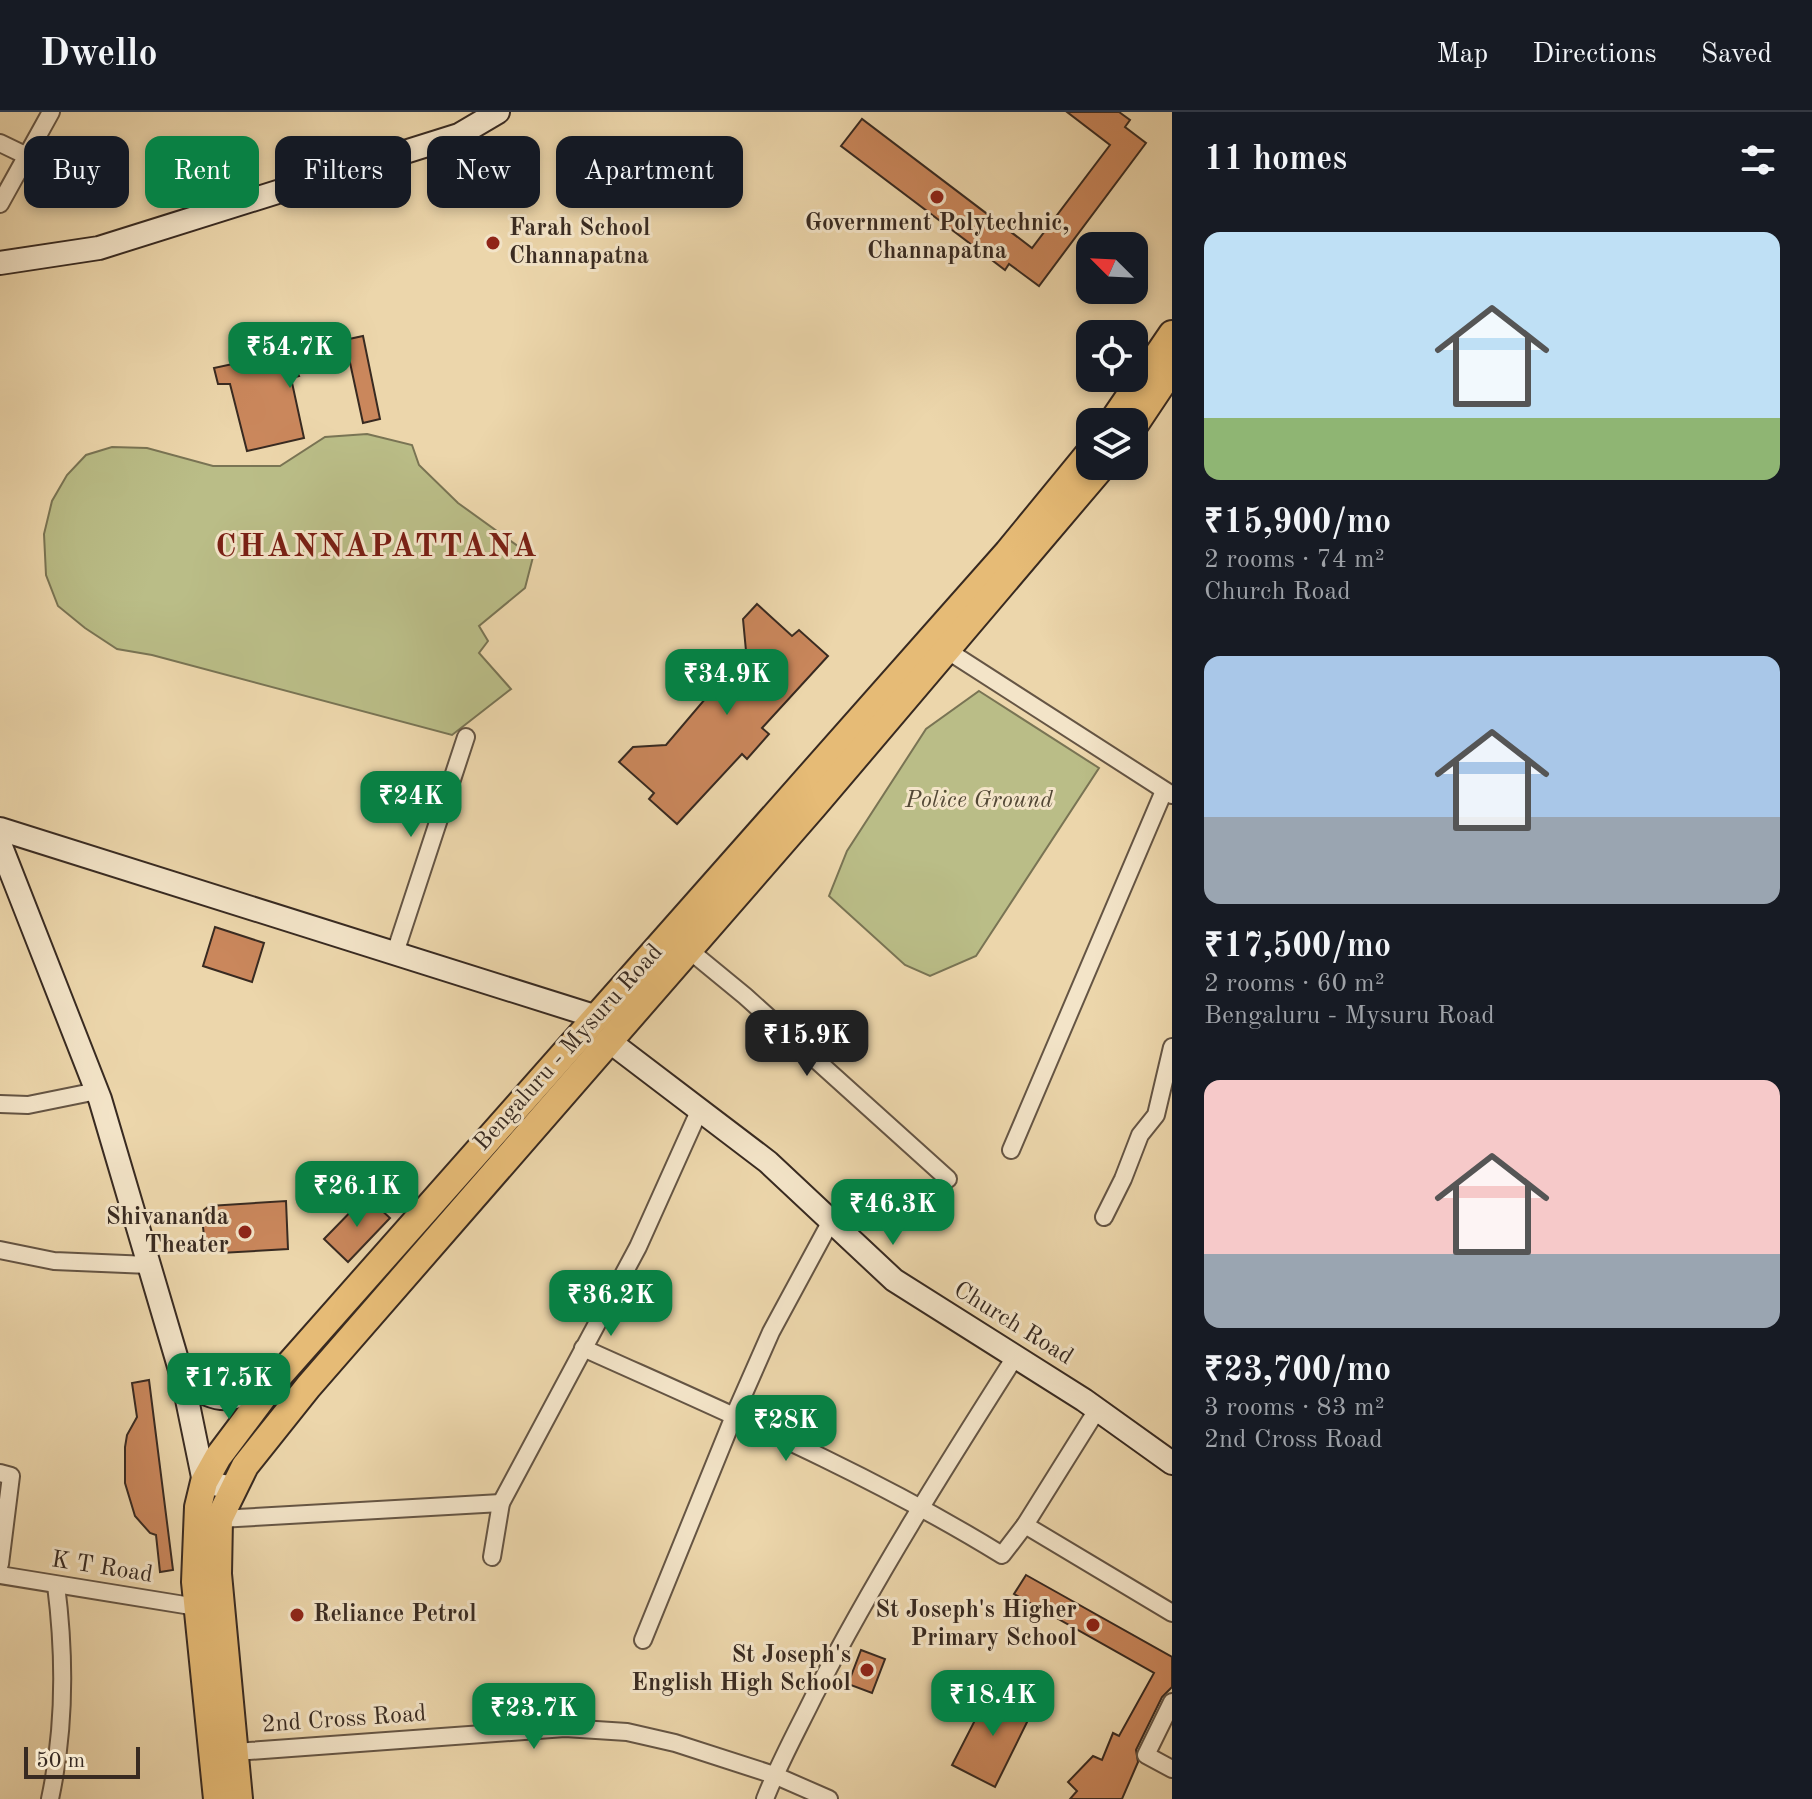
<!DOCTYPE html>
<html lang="en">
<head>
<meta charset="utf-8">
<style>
  body { margin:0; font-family:"Old Standard TT",serif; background:#20242c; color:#f1f3f6; height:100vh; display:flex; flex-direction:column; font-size:30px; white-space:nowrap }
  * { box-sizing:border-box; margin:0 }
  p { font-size:26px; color:#9ea1a6 }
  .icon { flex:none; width:44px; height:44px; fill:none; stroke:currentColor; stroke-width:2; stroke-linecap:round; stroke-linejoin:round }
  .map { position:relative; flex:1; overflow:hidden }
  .details { display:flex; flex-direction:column; background:#171b24; width:640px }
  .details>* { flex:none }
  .guide { position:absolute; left:24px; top:24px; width:760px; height:72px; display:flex; gap:16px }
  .needle { width:52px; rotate:294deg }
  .controls { position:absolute; left:1076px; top:120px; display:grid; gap:16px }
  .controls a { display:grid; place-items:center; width:72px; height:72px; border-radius:16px; background:#171b24; box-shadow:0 4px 12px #0003; font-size:40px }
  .scale { position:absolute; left:24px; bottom:20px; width:116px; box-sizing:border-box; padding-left:8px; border:4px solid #382a21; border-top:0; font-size:22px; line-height:28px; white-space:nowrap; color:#382a21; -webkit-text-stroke:6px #f3e4c8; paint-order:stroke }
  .price { position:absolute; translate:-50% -68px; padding:0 18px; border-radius:16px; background:#0b8043; color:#fff; font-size:26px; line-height:52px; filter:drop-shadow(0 2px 4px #0008) }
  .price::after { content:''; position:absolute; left:50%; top:48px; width:24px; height:18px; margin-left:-12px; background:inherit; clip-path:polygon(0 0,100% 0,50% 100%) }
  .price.current { background:#222; color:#fff }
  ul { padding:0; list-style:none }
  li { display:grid; align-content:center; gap:16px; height:424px; padding:0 32px }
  li span { display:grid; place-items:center; height:248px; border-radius:16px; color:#555 }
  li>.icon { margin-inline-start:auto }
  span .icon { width:144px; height:144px; fill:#fffc; stroke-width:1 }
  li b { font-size:34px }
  h2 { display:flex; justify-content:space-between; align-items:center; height:96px; padding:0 32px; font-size:34px }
  .tag { padding:0 28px; border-radius:16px; background:#171b24; box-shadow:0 4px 12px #0003; font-size:28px; line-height:72px }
  .tag.current { background:#0b8043; color:#fff }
  header { display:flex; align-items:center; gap:48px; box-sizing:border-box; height:112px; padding:0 40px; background:#171b24; border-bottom:2px solid #363941 }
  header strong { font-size:38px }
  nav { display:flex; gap:44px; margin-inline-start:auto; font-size:28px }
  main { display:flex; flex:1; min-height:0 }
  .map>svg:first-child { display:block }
</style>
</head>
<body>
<header>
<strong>Dwello</strong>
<nav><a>Map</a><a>Directions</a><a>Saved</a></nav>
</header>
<main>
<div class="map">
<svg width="1172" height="1687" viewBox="0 0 1172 1687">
  <rect width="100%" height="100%" fill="#ecd6ab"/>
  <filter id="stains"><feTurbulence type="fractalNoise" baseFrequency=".0025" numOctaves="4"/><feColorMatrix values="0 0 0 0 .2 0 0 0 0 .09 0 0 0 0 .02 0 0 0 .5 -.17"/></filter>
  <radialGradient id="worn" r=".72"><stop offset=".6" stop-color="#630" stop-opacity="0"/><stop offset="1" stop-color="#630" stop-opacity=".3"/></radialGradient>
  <g fill="#babd87" stroke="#797454" stroke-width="2">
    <path d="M367 322 412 333 419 353 458 391 533 445 525 476 479 514 488 529 479 541 511 577 452 623 152 543 117 537 85 516 58 494 46 463 44 422 52 389 67 363 86 343 112 335 147 336 213 354H280L325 325Z"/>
    <path d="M979 579 1099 656 976 844 930 864 905 853 829 784 847 739 926 617Z"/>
  </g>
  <g fill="#ca875c" stroke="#382a21" stroke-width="2">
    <path d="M1067 0H1119L1130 8 1125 15 1146 31 1039 174 1009 152 1005 158 841 34 862 7 1032 136 1110 33Z"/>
    <path d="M363 224 380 307 363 311 349 246 296 257 299 264 291 266 304 326 247 339 230 272H218L214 256Z"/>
    <path d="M757 492 792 524 799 518 828 544 762 616 769 622 747 647 742 642 677 712 649 687 654 681 619 650 633 635 666 633 746 539 743 507Z"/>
    <path d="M215 815 264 831 252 870 203 854Z"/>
    <path d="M366 1084 390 1106 348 1150 324 1127Z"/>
    <path d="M286 1089 288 1137 220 1141 205 1134 202 1105 204 1098 209 1094Z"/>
    <path d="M149 1268 173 1458 160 1460 156 1423 150 1421 135 1404 125 1371V1335L127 1323 137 1305 132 1271Z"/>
    <path d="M1026 1463 1172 1545V1575L1162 1585 1136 1638 1138 1650 1122 1687H1070L1077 1679 1068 1670 1093 1644 1102 1648 1113 1621 1119 1624 1154 1561 1014 1482Z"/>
    <path d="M861 1538 885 1547 872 1581 848 1572Z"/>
    <path d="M991 1577 1033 1598 995 1675 952 1653Z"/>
  </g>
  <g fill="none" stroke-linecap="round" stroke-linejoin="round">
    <defs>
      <g id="street">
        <path d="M0 31 27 44"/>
        <path d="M0 92 51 0"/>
        <path d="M945 537 1172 683"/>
        <path d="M689 838 745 884 948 1067"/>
        <path d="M395 841 466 625"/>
        <path d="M0 992 28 993 97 979"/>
        <path d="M1011 1038 1164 679"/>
        <path d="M1104 1105 1123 1067 1140 1023 1156 1003 1172 935"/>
        <path d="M0 1138 54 1149 149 1153"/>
        <path d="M583 1236C725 1300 869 1361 1002 1443L1025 1413 1097 1298"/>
        <path d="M0 1361 11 1364 0 1452"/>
        <path d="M219 1407 501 1391"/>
        <path d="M1025 1413 1172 1501"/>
        <path d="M492 1445 501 1391 638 1135 700 997"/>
        <path d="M0 1463 197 1495"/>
        <path d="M643 1528 734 1304 771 1220 831 1109"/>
        <path d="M1172 1590 1146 1643 1172 1657"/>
        <path d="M235 1640 565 1616 627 1620 675 1631 774 1663 829 1687"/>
        <path d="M50 1687C65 1617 65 1543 56 1473"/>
        <path d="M765 1687C779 1651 798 1617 815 1582 875 1466 945 1355 1015 1245"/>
      </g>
      <g id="secondary">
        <path d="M0 151 99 136 459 23 498 0"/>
        <path d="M0 717 597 905"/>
        <path d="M0 732 100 987 183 1268 204 1370 233 1376"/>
        <path d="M609 929 768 1050 894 1168 1084 1288 1172 1351"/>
        <path d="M183 1268C225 1297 234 1288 276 1266"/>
      </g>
      <g id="primary">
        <path d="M1112 310 1172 222"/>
        <path d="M1134 314 1172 257"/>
        <path d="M217 1687 195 1470 198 1395 204 1370 218 1345 278 1265 1008 440 1090 340"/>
        <path d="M239 1687 218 1462 219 1407 245 1354 308 1275 814 694 1100 357"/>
      </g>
    </defs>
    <use href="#street" stroke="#655544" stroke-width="20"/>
    <use href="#secondary" stroke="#382a21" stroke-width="26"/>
    <use href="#primary" stroke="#382a21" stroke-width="30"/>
    <use href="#street" stroke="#f3e4c8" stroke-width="16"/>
    <use href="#secondary" stroke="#f3e4c8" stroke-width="22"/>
    <use href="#primary" stroke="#e6bb76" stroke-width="26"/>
  </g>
  <g fill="#8f2418" stroke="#f3e4c8" stroke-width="3">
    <circle cx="937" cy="85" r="8"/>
    <circle cx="493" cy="131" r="8"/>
    <circle cx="245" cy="1120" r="8"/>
    <circle cx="297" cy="1503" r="8"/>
    <circle cx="1093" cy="1513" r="8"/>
    <circle cx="867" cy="1558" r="8"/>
  </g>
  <g text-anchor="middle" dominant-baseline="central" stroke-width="6" stroke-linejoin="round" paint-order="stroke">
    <g font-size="24" font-weight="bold" fill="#382a21" stroke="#f3e4c8" text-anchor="end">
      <text x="937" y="112" text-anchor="middle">Government Polytechnic,<tspan x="937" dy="28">Channapatna</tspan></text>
      <text x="509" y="117" text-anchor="start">Farah School<tspan x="509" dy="28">Channapatna</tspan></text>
      <text x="229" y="1106">Shivananda<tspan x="229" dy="28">Theater</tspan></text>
      <text x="1077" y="1499">St Joseph's Higher<tspan x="1077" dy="28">Primary School</tspan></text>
      <text x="313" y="1503" text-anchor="start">Reliance Petrol</text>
      <text x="851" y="1544">St Joseph's<tspan x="851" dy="28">English High School</tspan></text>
    </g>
    <g font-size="24" font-style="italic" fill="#524735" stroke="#f3e4c8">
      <text x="979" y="689">Police Ground</text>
    </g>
    <g font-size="24" fill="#382a21" stroke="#f3e4c8">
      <text transform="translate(569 936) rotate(-48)">Bengaluru - Mysuru Road</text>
      <text transform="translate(1013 1212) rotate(32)">Church Road</text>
      <text transform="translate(102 1456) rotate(9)">K T Road</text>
      <text transform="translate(344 1608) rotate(-4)">2nd Cross Road</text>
    </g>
    <g font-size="32" font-weight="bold" letter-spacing="2" fill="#7a1f14" stroke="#f3e4c8">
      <text x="377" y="436">CHANNAPATTANA</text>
    </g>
  </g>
  <rect width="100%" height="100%" filter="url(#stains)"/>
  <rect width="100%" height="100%" fill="url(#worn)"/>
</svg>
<div class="controls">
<a><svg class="needle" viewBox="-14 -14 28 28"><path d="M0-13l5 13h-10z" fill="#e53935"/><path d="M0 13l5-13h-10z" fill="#9ea1a6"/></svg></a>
<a><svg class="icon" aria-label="locate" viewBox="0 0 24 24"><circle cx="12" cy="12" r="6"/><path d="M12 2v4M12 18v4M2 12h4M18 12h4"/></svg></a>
<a><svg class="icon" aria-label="layers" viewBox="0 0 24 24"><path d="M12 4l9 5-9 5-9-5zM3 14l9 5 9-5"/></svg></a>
</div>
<div class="scale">50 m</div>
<b class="price" style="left:290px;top:278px">₹54.7K</b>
<b class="price" style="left:727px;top:605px">₹34.9K</b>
<b class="price" style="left:411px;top:727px">₹24K</b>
<b class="price current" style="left:807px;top:966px">₹15.9K</b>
<b class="price" style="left:357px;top:1117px">₹26.1K</b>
<b class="price" style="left:893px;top:1135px">₹46.3K</b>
<b class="price" style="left:611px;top:1226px">₹36.2K</b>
<b class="price" style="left:229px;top:1309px">₹17.5K</b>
<b class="price" style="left:786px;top:1351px">₹28K</b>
<b class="price" style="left:993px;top:1626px">₹18.4K</b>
<b class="price" style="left:534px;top:1639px">₹23.7K</b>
<div class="guide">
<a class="tag">Buy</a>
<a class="tag current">Rent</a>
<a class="tag">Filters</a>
<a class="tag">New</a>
<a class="tag">Apartment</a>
</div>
</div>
<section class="details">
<h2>11 homes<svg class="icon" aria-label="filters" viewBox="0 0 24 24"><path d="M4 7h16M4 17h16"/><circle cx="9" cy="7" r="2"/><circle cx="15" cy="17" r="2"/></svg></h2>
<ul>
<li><span style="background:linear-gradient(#bfe0f5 75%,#8fb573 0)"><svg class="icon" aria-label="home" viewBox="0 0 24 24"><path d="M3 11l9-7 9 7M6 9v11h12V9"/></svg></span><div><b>₹15,900/mo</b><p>2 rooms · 74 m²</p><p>Church Road</p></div></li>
<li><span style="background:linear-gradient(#a9c7e8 65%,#9aa5b1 0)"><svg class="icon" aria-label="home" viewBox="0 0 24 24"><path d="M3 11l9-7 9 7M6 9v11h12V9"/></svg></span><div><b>₹17,500/mo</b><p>2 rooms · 60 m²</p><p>Bengaluru - Mysuru Road</p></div></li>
<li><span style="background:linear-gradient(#f6c9c9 70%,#9aa5b1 0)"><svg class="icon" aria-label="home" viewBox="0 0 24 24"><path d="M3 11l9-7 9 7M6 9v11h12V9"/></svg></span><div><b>₹23,700/mo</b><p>3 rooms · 83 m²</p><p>2nd Cross Road</p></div></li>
</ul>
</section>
</main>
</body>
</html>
